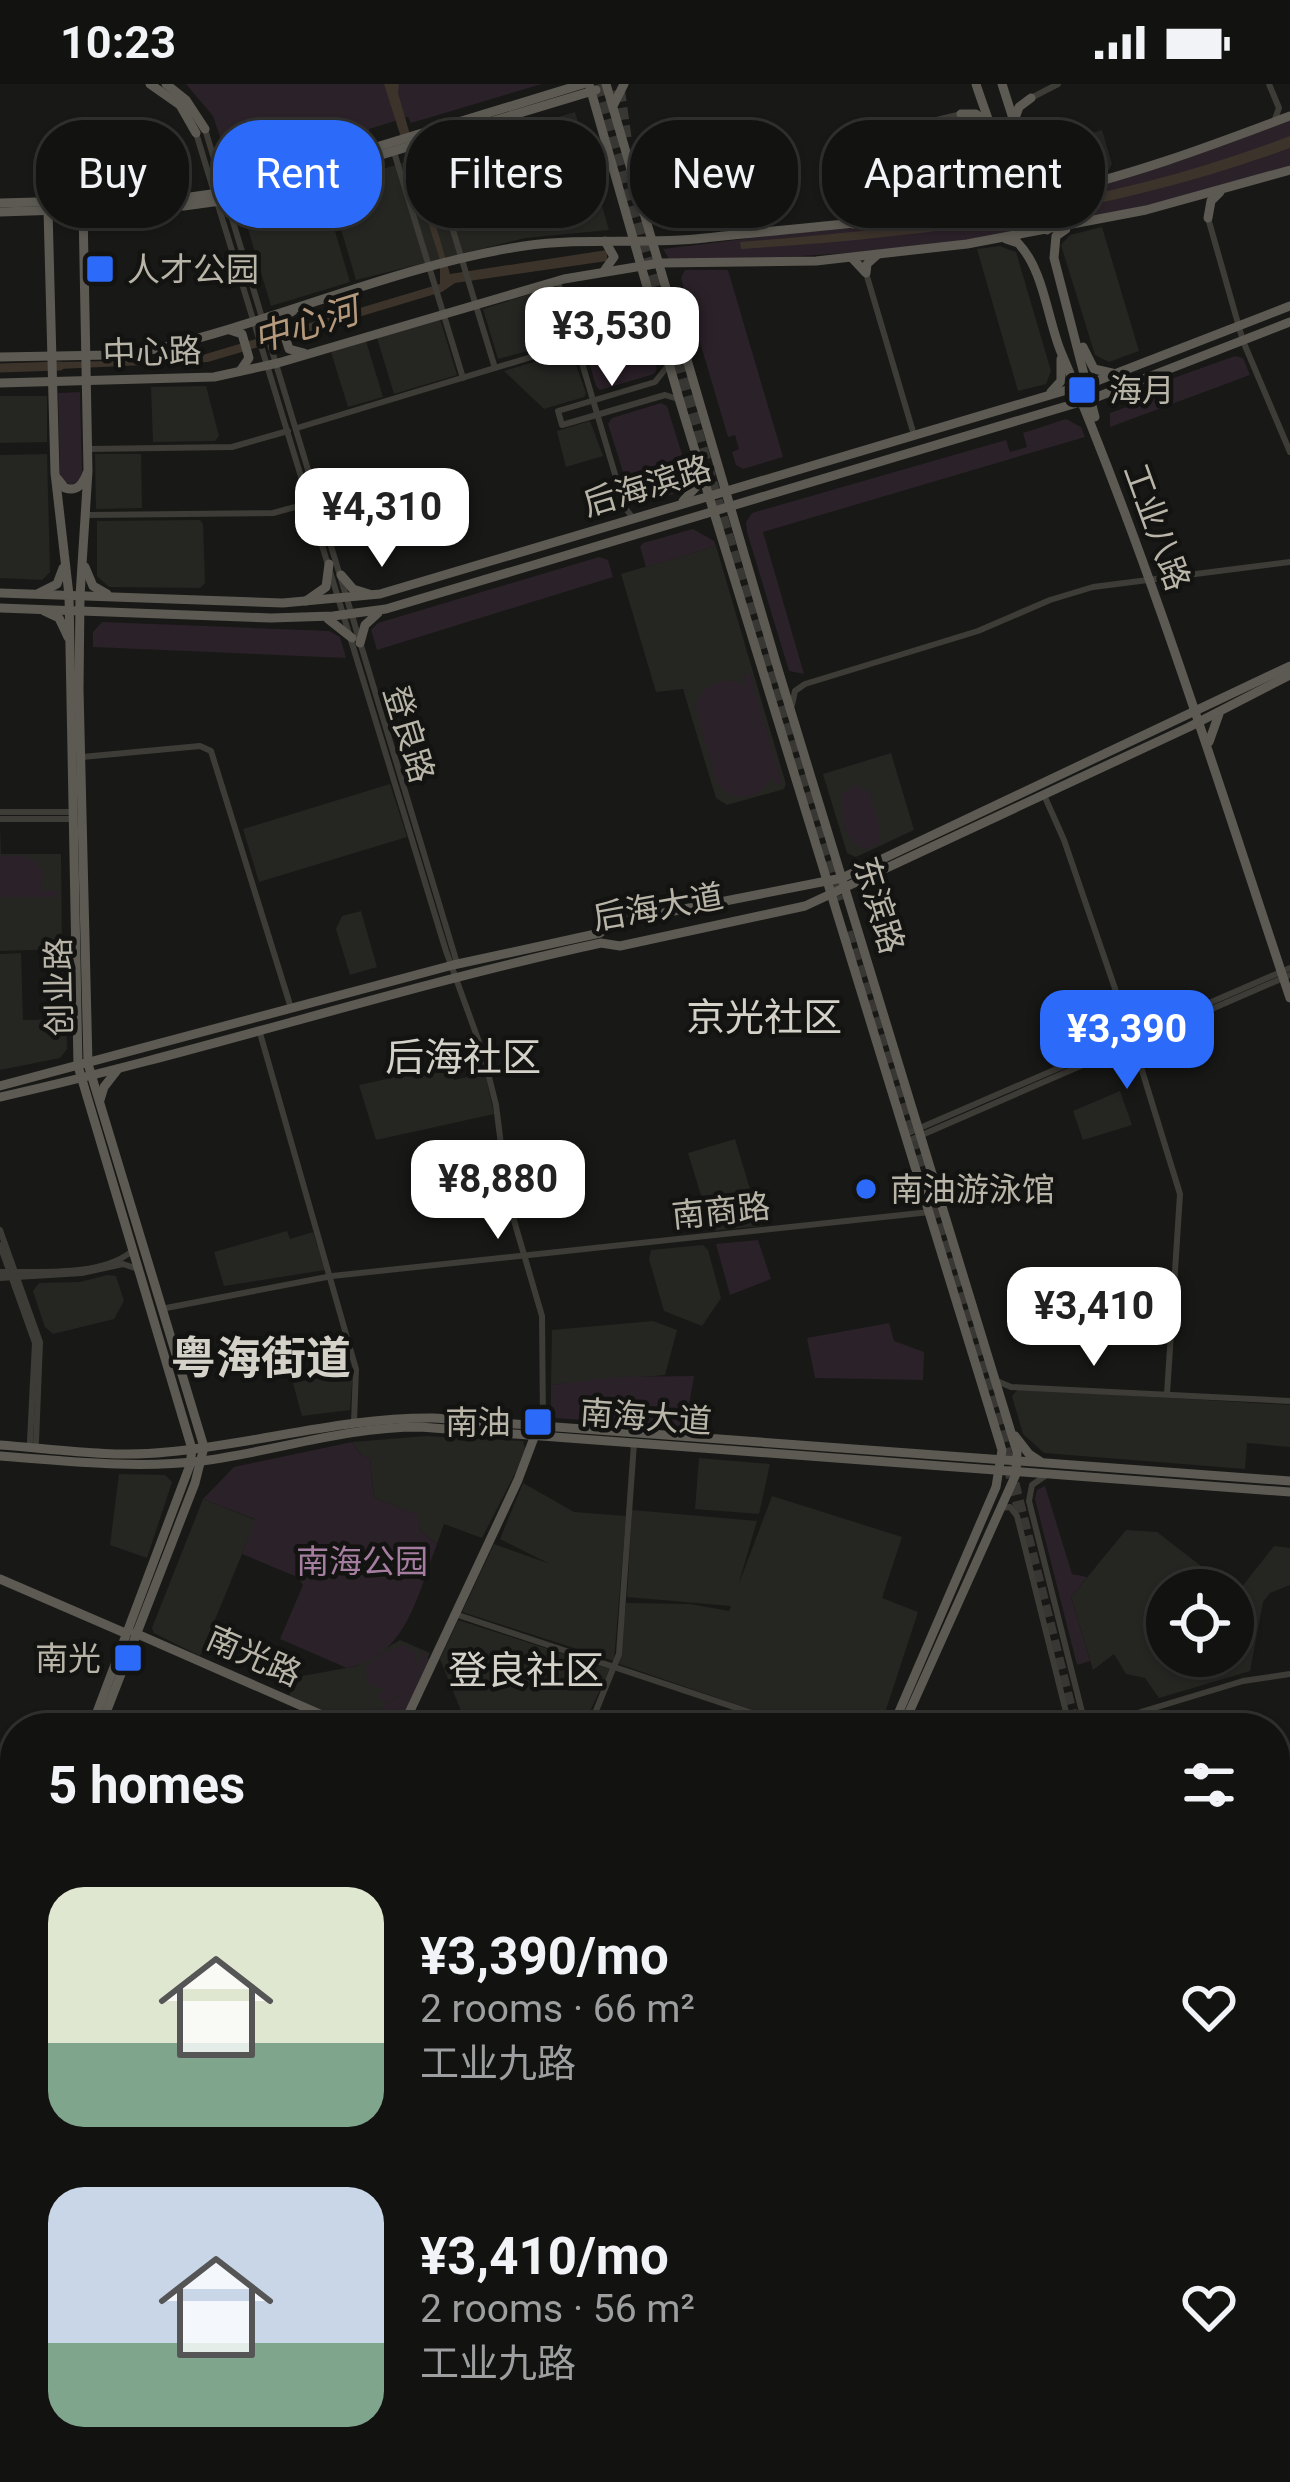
<!DOCTYPE html>
<html lang="en">
<head>
<meta charset="utf-8">
<style>
  body { margin:0; font-family:Roboto,"Noto Sans SC",sans-serif; background:#1b1b19; color:#f1f3f6; height:100vh; display:flex; flex-direction:column; font-size:45px; white-space:nowrap }
  * { box-sizing:border-box; margin:0 }
  p { font-size:39px; color:#9c9e9f }
  .icon { flex:none; width:66px; height:66px; fill:none; stroke:currentColor; stroke-width:2; stroke-linecap:round; stroke-linejoin:round }
  .map { position:relative; flex:1; overflow:hidden }
  .side { position:absolute; left:0px; top:1629px; width:1290px; height:771px; display:flex; flex-direction:column; background:#121210; border-radius:48px 48px 0 0; box-shadow:0 3px 9px #0004,0 0 0 3px #313230 }
  .side>* { flex:none }
  .top-card { position:absolute; left:36px; top:36px; width:1218px; height:108px; display:flex; gap:24px }
  .tools { position:absolute; left:1146px; top:1485px; display:grid; gap:24px }
  .tools a { display:grid; place-items:center; width:108px; height:108px; border-radius:50%; background:#121210; box-shadow:0 3px 9px #0004,0 0 0 3px #313230; font-size:60px }
  .price { position:absolute; translate:-50% -102px; padding:0 27px; border-radius:24px; background:#fff; color:#222; font-size:39px; line-height:78px; filter:drop-shadow(0 3px 6px #0008) }
  .price::after { content:''; position:absolute; left:50%; top:72px; width:36px; height:27px; margin-left:-18px; background:inherit; clip-path:polygon(0 0,100% 0,50% 100%) }
  .price.selected { background:#2c6af9; color:#fff }
  ul { padding:0; list-style:none }
  li { display:flex; align-items:center; gap:36px; height:300px; padding:0 48px }
  li span { display:grid; place-items:center; flex:none; width:336px; height:240px; border-radius:36px; color:#555 }
  li>.icon { margin-inline-start:auto }
  span .icon { width:144px; height:144px; fill:#fffc; stroke-width:1 }
  li b { font-size:51px }
  h2 { display:flex; justify-content:space-between; align-items:center; height:144px; padding:0 48px; font-size:51px }
  .chip { padding:0 42px; border-radius:48px; background:#121210; box-shadow:0 3px 9px #0004,0 0 0 3px #313230; font-size:42px; line-height:108px }
  .chip.selected { background:#2c6af9; color:#fff }
  .status { display:flex; justify-content:space-between; align-items:center; height:84px; padding:0 60px; background:#121210; direction:ltr }
  .status svg { height:33px; fill:currentColor }
  .map>svg:first-child { display:block }
</style>
</head>
<body>
<div class="status"><b>10:23</b><svg viewBox="0 0 49 12"><path d="M0 12V9h3v3zM5 12V6h3v6zM10 12V3h3v9zM15 12V0h3v12zM26 1h20v11H26zM47 4h2v5h-2z"/></svg></div>
<div class="map">
<svg width="1290" height="2398" viewBox="0 0 1290 2398">
  <rect width="100%" height="100%" fill="#181816"/>
  <g fill="#252522">
    <path d="M575 28 609 146 525 154 356 196 328 101Z"/>
    <path d="M1102 46 1112 80 1108 87 1051 101 1040 93 1032 66Z"/>
    <path d="M322 103 350 198 271 222 243 128Z"/>
    <path d="M1102 143 1139 267 1109 278 1095 271 1061 161 1070 151Z"/>
    <path d="M999 162 1016 168 1051 287 1046 300 1018 307 977 165Z"/>
    <path d="M549 204 554 207 568 253 565 257 498 275 483 225Z"/>
    <path d="M440 235 457 291 394 310 377 254Z"/>
    <path d="M366 257 383 313 348 323 331 268Z"/>
    <path d="M571 267 586 309 584 313 544 325 504 287Z"/>
    <path d="M206 302 219 352 215 357 153 358 151 303Z"/>
    <path d="M0 312H47V358L0 359Z"/>
    <path d="M590 337 603 372 566 383 557 347Z"/>
    <path d="M47 370 50 488 42 496 0 494V371Z"/>
    <path d="M95 370H141L142 424 96 425Z"/>
    <path d="M200 436 203 440 205 499 200 504 109 503 97 492V437Z"/>
    <path d="M716 462 786 700 784 705 727 721 716 714 683 605 656 608 621 490Z"/>
    <path d="M891 669 914 746 856 773 847 769 823 690Z"/>
    <path d="M390 700 407 753 259 798 243 745Z"/>
    <path d="M0 741 1 770H61L62 865 0 867Z"/>
    <path d="M361 827 377 883 350 891 336 845 342 832Z"/>
    <path d="M21 869 23 936 66 935 67 965 60 974 0 986V870Z"/>
    <path d="M451 981 454 996 485 989 494 1030 376 1056 359 1001Z"/>
    <path d="M1120 1007 1132 1041 1083 1056 1073 1027Z"/>
    <path d="M735 1055 761 1142 712 1147 688 1069Z"/>
    <path d="M287 1147 290 1155 313 1148 325 1186 224 1202 214 1168Z"/>
    <path d="M703 1161 708 1166 721 1214 702 1242 664 1227 649 1175 651 1166Z"/>
    <path d="M107 1191 116 1192 124 1217 114 1235 53 1250 45 1243 33 1207 39 1199 80 1198Z"/>
    <path d="M653 1237 677 1246 665 1291 551 1301 552 1246Z"/>
    <path d="M353 1288 350 1326 302 1332 293 1299Z"/>
    <path d="M1018 1305 1290 1321V1363L1247 1359 1245 1385 1044 1369 1023 1350 1012 1312Z"/>
    <path d="M426 1352 523 1357 526 1368 482 1454 444 1440 437 1460 420 1447 416 1430 374 1414 370 1375 362 1372 352 1358Z"/>
    <path d="M699 1374 770 1380 759 1430 695 1425Z"/>
    <path d="M119 1390 165 1391 172 1398 147 1474 110 1461Z"/>
    <path d="M523 1399 574 1428 626 1432 614 1577 462 1528 494 1460 550 1480 500 1455Z"/>
    <path d="M772 1412 902 1453 882 1514 918 1528 880 1644H806L619 1580 626 1519 690 1520 729 1527 731 1522 627 1513 632 1426 757 1437 738 1502Z"/>
    <path d="M203 1415 256 1436 200 1572 154 1549 152 1544Z"/>
    <path d="M1126 1446 1157 1448 1232 1506H1167V1572H1233V1506L1237 1509 1274 1462 1290 1464V1501L1270 1509 1263 1518 1250 1587 1159 1614 1145 1594 1126 1590 1114 1570 1093 1586 1071 1513Z"/>
    <path d="M458 1536 610 1585 582 1644H468L440 1575Z"/>
    <path d="M400 1556 430 1569 393 1644H363L289 1612 297 1593 357 1582Z"/>
  </g>
  <g fill="#2b2129">
    <path d="M186 0H542L411 39 408 33 369 45 370 50 233 92 213 32Z"/>
    <path d="M1290 37V81C1091 147 878 177 669 175L663 165 1009 122 1123 95Z"/>
    <path d="M685 186H728L783 373 743 385 736 381 732 368 739 365 735 351 728 353 681 194Z"/>
    <path d="M645 255 657 285 654 290 600 306 596 302 585 264 595 261 605 266Z"/>
    <path d="M1235 272 1243 274 1250 291 1110 343V329L1143 317 1140 306Z"/>
    <path d="M80 308 82 388 80 396 71 401 62 396 60 389 58 309Z"/>
    <path d="M661 319 667 322 689 393 680 408 636 421 632 417 608 340 612 334Z"/>
    <path d="M1066 335 1081 343 1085 353 763 448 804 590 789 587 747 448 746 438 752 429 1006 356 1010 368 1027 363 1023 349Z"/>
    <path d="M693 445 714 457 716 462 646 483 640 463 643 459Z"/>
    <path d="M599 473 608 476 613 493 377 566 371 546 378 539Z"/>
    <path d="M102 538 329 547 340 553 346 574 93 563V548Z"/>
    <path d="M750 589 782 699 776 701 773 693C759 716 733 721 716 698L695 622C704 599 723 591 746 601L744 591Z"/>
    <path d="M854 701 869 708 881 747 878 760C850 779 836 729 843 708Z"/>
    <path d="M0 772C19 772 34 769 43 789L41 806 57 807V813H0Z"/>
    <path d="M758 1156 771 1195 730 1211 716 1160Z"/>
    <path d="M1103 1192 1134 1215 1108 1252 1098 1245 1089 1212Z"/>
    <path d="M889 1239 894 1257 924 1268 923 1296 815 1294 807 1254Z"/>
    <path d="M694 1292 686 1339 681 1343 555 1334 551 1327V1301L617 1293Z"/>
    <path d="M352 1358 361 1371 370 1375 374 1414 417 1430 420 1447 437 1460C418 1509 407 1573 347 1584L280 1555 303 1501 297 1493 242 1470 255 1435 203 1415 234 1383Z"/>
    <path d="M1045 1402 1072 1490 1087 1493 1071 1513 1090 1577 1077 1581 1035 1415 1037 1406Z"/>
    <path d="M406 1561 415 1568 416 1583 421 1568 429 1575 398 1644H385L388 1642 378 1627 405 1608 384 1620 378 1610 385 1605 369 1601 365 1587C371 1575 393 1562 406 1561Z"/>
    <path d="M1290 2022V2398H1278L1275 2027Z"/>
    <path d="M735 2385H852V2393L878 2395 733 2398Z"/>
  </g>
  <g fill="#3c332b">
    <path d="M384 0H399L398 9 450 190 607 166V177L455 199 442 208 208 278 59 285V278L163 276 206 270 440 200V176Z"/>
    <path d="M1290 52V64C1113 129 929 153 741 165L740 158C929 143 1113 120 1290 52Z"/>
    <path d="M1022 2385H1144L1139 2395 1125 2398H1030Z"/>
  </g>
  <g fill="none" stroke-linecap="round" stroke-linejoin="round">
    <path stroke="#3c332b" stroke-width="9" d="M0 284 60 282"/>
    <g stroke="#383733" stroke-width="12" stroke-dasharray="12 6" stroke-linecap="butt">
      <path d="M600 0 710 394 838 817"/>
      <path d="M619 6 626 57"/>
      <path d="M847 848 995 1326 1075 1644"/>
    </g>
    <g stroke="#3d3c36" stroke-width="6">
      <path d="M1269 0 1279 24 1275 35"/>
      <path d="M1031 14 1058 0"/>
      <path d="M205 45 457 879"/>
      <path d="M196 49 446 867 483 969 496 1021 508 1116 542 1232 543 1342"/>
      <path d="M426 58 495 284"/>
      <path d="M394 68 463 294"/>
      <path d="M839 119C842 55 910 43 961 30"/>
      <path d="M1208 134 1243 257 1290 368"/>
      <path d="M866 189 914 351"/>
      <path d="M558 198 625 424 633 434"/>
      <path d="M667 283 655 298 558 327 562 341 665 311 678 315"/>
      <path d="M297 344 584 257 609 260 658 245"/>
      <path d="M87 365 232 363 288 347"/>
      <path d="M87 431 273 429 310 419"/>
      <path d="M792 621 795 607 805 600 978 547 1050 516 1093 503 1290 478"/>
      <path d="M82 673 200 662 211 667 291 924"/>
      <path d="M1044 711 1064 756 1132 954 1180 1110 1167 1310"/>
      <path d="M0 728H72"/>
      <path d="M0 735H72"/>
      <path d="M260 949 356 1285 354 1338"/>
      <path d="M906 1050 1290 884"/>
      <path d="M908 1057 1290 891"/>
      <path d="M0 1146 40 1258 36 1358"/>
      <path d="M0 1161 35 1259 30 1357"/>
      <path d="M0 1188C39 1187 99 1193 131 1168"/>
      <path d="M0 1194 82 1189 123 1180 138 1185"/>
      <path d="M161 1225 332 1192 930 1128"/>
      <path d="M997 1297 1011 1303 1290 1317"/>
      <path d="M1045 1392 1032 1401 1029 1417 1086 1644"/>
      <path d="M1001 1424 1010 1423 1017 1432 1070 1644"/>
      <path d="M455 1530 797 1644"/>
      <path d="M589 1644 619 1570 634 1359"/>
      <path d="M1088 1644 1243 1597 1290 1590"/>
      <path d="M1275 1831 1290 1827"/>
    </g>
    <g stroke="#5c5a52" stroke-width="9">
      <path d="M150 0 180 21 196 49"/>
      <path d="M166 0 186 16 205 45"/>
      <path d="M589 0 680 318 1002 1366 996 1403 892 1644"/>
      <path d="M606 0 777 582 1017 1368 1016 1390 902 1644"/>
      <path d="M976 0C985 30 1016 96 992 119"/>
      <path d="M1002 0 1031 91 1040 101 1054 106"/>
      <path d="M614 20 624 0"/>
      <path d="M961 30H976L988 39"/>
      <path d="M1014 37 1019 23 1031 14"/>
      <path d="M1037 112C1031 122 1038 140 1047 146"/>
      <path d="M1009 117 1021 144 1018 151"/>
      <path d="M0 119 183 114 233 107 583 0"/>
      <path d="M839 121 853 140"/>
      <path d="M83 125 88 387 80 512 79 605 88 980 204 1363 195 1399 100 1644"/>
      <path d="M48 126 55 389 69 511 78 982 192 1365 190 1381 91 1644"/>
      <path d="M0 128 184 122 235 115 596 6"/>
      <path d="M1208 134 1211 117 1220 108"/>
      <path d="M1066 145 1056 152 1054 174 1095 333"/>
      <path d="M1006 155 1018 159C1044 186 1047 234 1061 268 1150 478 1218 698 1290 914"/>
      <path d="M852 174 866 189 867 180 877 171"/>
      <path d="M604 187 614 173 605 157"/>
      <path d="M293 227 283 233 282 243 289 265 304 269"/>
      <path d="M230 246 242 250 249 274 240 287"/>
      <path d="M1083 263 1094 285 1112 289"/>
      <path d="M0 273 110 271 156 265C280 236 398 181 524 162 585 153 645 161 705 154 817 142 929 135 1039 112 1125 94 1208 63 1290 32"/>
      <path d="M0 299 214 293 278 279 564 195 660 179 816 177 967 160 1146 126 1290 86"/>
      <path d="M1051 308 1061 297V275"/>
      <path d="M57 394 65 404C77 408 83 400 87 389"/>
      <path d="M683 417 696 403 700 386"/>
      <path d="M85 483 93 502 107 510"/>
      <path d="M341 491 353 505 369 510"/>
      <path d="M0 509 283 519 380 510 1094 298 1290 222"/>
      <path d="M39 509 57 500 63 484"/>
      <path d="M306 517 326 503 329 480"/>
      <path d="M0 524 271 534 333 532 386 525 1097 313 1290 238"/>
      <path d="M44 527 59 534 68 553"/>
      <path d="M328 535 352 554"/>
      <path d="M360 559 365 541 378 529"/>
      <path d="M1209 658 1219 630"/>
      <path d="M0 1002 453 881 600 849 613 839 842 794 1290 582"/>
      <path d="M0 1013C202 968 398 903 601 859L620 862 805 822 1189 643 1290 591"/>
      <path d="M100 1016 104 1003 118 985"/>
      <path d="M1015 1352 1029 1370 1041 1378"/>
      <path d="M0 1361C55 1365 112 1374 167 1368 257 1360 343 1333 434 1334L1290 1397"/>
      <path d="M0 1372C67 1377 135 1385 202 1377 276 1367 345 1343 420 1343L1290 1408"/>
      <path d="M0 1495 125 1549"/>
      <path d="M135 1549 352 1644"/>
      <path d="M402 1644 518 1396 535 1351"/>
      <path d="M0 1771 15 1770"/>
      <path d="M0 1780H15"/>
      <path d="M0 2021 15 2023"/>
      <path d="M0 2030 15 2032"/>
      <path d="M0 2382 15 2381"/>
      <path d="M143 2385 191 2398"/>
      <path d="M0 2393 85 2389 149 2398"/>
      <path d="M711 2398 713 2385"/>
      <path d="M719 2398 721 2385"/>
    </g>
    <g stroke="#6e6b62" stroke-width="12">
      <path d="M1255 2385 1257 2398"/>
      <path d="M1266 2385 1268 2398"/>
    </g>
  </g>
  <g fill="#2c6af9" stroke="#131311" stroke-width="4.5">
    <rect x="85" y="170" width="30" height="30" rx="6"/>
    <rect x="1067" y="291" width="30" height="30" rx="6"/>
    <circle cx="866" cy="1105" r="12"/>
    <rect x="523" y="1323" width="30" height="30" rx="6"/>
    <rect x="113" y="1559" width="30" height="30" rx="6"/>
  </g>
  <g text-anchor="middle" dominant-baseline="central" stroke-width="9" stroke-linejoin="round" paint-order="stroke">
    <g font-size="33" fill="#b8b4a7" stroke="#131311" text-anchor="start">
      <text x="127" y="185">人才公园</text>
      <text x="1109" y="306">海月</text>
      <text x="890" y="1105">南油游泳馆</text>
      <text x="511" y="1338" text-anchor="end">南油</text>
      <text x="101" y="1574" text-anchor="end">南光</text>
    </g>
    <g font-size="33" fill="#b8b4a7" stroke="#131311">
      <text transform="translate(152 268) rotate(-2)">中心路</text>
      <text transform="translate(647 402) rotate(-17)">后海滨路</text>
      <text transform="translate(1157 443) rotate(70)">工业八路</text>
      <text transform="translate(409 650) rotate(73)">登良路</text>
      <text transform="translate(879 821) rotate(73)">东滨路</text>
      <text transform="translate(658 823) rotate(-10)">后海大道</text>
      <text transform="translate(59 903) rotate(-91)">创业路</text>
      <text transform="translate(721 1127) rotate(-6)">南商路</text>
      <text transform="translate(646 1333) rotate(4)">南海大道</text>
      <text transform="translate(254 1572) rotate(24)">南光路</text>
    </g>
    <g font-size="33" fill="#a47da0" stroke="#131311">
      <text x="362" y="1477">南海公园</text>
    </g>
    <g font-size="36" font-style="italic" fill="#b5997c" stroke="#131311">
      <text transform="translate(306 241) rotate(-17)">中心河</text>
    </g>
    <g font-size="39" fill="#d4d1c8" stroke="#131311">
      <text x="764" y="934">京光社区</text>
      <text x="463" y="974">后海社区</text>
      <text x="526" y="1587">登良社区</text>
    </g>
    <g font-size="45" font-weight="bold" fill="#d4d1c8" stroke="#131311">
      <text x="261" y="1274">粤海街道</text>
    </g>
  </g>
</svg>
<div class="tools">
<a><svg class="icon" aria-label="locate" viewBox="0 0 24 24"><circle cx="12" cy="12" r="6"/><path d="M12 2v4M12 18v4M2 12h4M18 12h4"/></svg></a>
</div>
<b class="price" style="left:612px;top:305px">¥3,530</b>
<b class="price" style="left:382px;top:486px">¥4,310</b>
<b class="price selected" style="left:1127px;top:1008px">¥3,390</b>
<b class="price" style="left:498px;top:1158px">¥8,880</b>
<b class="price" style="left:1094px;top:1285px">¥3,410</b>
<div class="top-card">
<a class="chip">Buy</a>
<a class="chip selected">Rent</a>
<a class="chip">Filters</a>
<a class="chip">New</a>
<a class="chip">Apartment</a>
</div>
<section class="side">
<h2>5 homes<svg class="icon" aria-label="filters" viewBox="0 0 24 24"><path d="M4 7h16M4 17h16"/><circle cx="9" cy="7" r="2"/><circle cx="15" cy="17" r="2"/></svg></h2>
<ul>
<li><span style="background:linear-gradient(#dfe7d0 65%,#7fa58c 0)"><svg class="icon" aria-label="home" viewBox="0 0 24 24"><path d="M3 11l9-7 9 7M6 9v11h12V9"/></svg></span><div><b>¥3,390/mo</b><p>2 rooms · 66 m²</p><p>工业九路</p></div><svg class="icon" aria-label="heart" viewBox="0 0 24 24"><path d="M12 20l-8-8c-3-5 5-10 8-4 3-6 11-1 8 4z"/></svg></li>
<li><span style="background:linear-gradient(#c9d6e8 65%,#7fa58c 0)"><svg class="icon" aria-label="home" viewBox="0 0 24 24"><path d="M3 11l9-7 9 7M6 9v11h12V9"/></svg></span><div><b>¥3,410/mo</b><p>2 rooms · 56 m²</p><p>工业九路</p></div><svg class="icon" aria-label="heart" viewBox="0 0 24 24"><path d="M12 20l-8-8c-3-5 5-10 8-4 3-6 11-1 8 4z"/></svg></li>
</ul>
</section>
</div>
</body>
</html>
